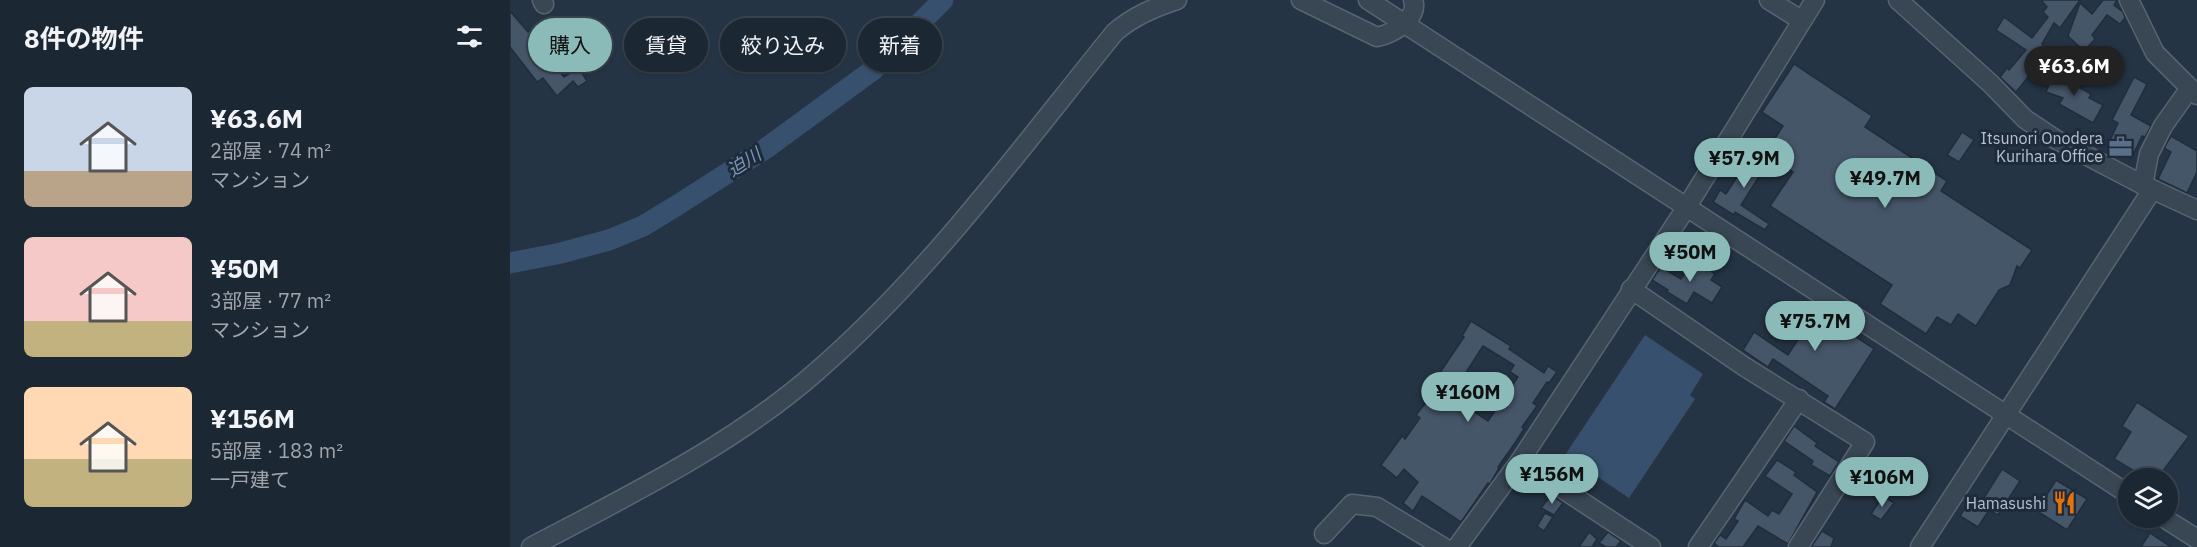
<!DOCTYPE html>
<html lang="ja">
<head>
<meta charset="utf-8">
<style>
  body { margin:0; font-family:"IBM Plex Sans","Noto Sans JP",sans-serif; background:#252f3c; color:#f1f3f6; height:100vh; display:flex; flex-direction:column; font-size:22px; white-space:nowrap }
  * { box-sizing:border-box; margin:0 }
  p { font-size:20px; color:#a0a5ac }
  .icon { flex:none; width:33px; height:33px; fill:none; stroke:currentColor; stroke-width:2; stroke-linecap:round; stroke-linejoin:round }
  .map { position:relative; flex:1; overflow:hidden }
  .side { display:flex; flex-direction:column; background:#1c2734; width:510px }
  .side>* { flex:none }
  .banner { position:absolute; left:18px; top:18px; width:570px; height:54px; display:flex; gap:12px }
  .tools { position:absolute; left:1608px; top:468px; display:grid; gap:12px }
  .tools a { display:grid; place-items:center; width:60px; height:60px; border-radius:50%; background:#1c2734; box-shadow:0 2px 4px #0004,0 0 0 2px #3a444f; font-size:30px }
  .price { position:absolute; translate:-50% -51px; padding:0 14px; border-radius:21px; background:#8bbbb9; color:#111; font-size:20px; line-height:39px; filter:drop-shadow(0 2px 3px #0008) }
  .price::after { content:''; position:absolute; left:50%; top:36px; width:18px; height:14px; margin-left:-9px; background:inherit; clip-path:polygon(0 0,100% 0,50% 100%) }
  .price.active { background:#222; color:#fff }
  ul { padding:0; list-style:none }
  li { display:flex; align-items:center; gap:18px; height:150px; padding:0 24px }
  li span { display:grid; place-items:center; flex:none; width:168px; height:120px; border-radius:9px; color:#555 }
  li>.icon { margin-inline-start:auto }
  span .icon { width:72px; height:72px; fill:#fffc; stroke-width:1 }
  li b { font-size:26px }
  h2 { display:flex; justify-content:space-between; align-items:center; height:72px; padding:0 24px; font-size:26px }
  .tag { padding:0 21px; border-radius:27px; background:#1c2734; box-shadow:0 2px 4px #0004,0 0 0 2px #3a444f; font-size:21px; line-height:54px }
  .tag.active { background:#8bbbb9; color:#111 }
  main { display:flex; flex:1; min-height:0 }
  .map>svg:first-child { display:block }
</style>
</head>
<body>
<main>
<section class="side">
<h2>8件の物件<svg class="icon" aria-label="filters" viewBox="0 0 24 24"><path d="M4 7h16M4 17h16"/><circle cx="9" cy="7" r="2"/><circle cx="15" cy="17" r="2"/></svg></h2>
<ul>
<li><span style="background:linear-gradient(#c9d6e8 70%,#b9a48a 0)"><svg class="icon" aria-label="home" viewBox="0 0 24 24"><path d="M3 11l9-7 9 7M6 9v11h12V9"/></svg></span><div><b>¥63.6M</b><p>2部屋 · 74 m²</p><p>マンション</p></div></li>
<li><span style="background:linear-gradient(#f6c9c9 70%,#c2b280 0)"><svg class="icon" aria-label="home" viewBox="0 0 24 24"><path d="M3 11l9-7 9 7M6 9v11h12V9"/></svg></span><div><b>¥50M</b><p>3部屋 · 77 m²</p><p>マンション</p></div></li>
<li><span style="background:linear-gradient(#ffd9b3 60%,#c2b280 0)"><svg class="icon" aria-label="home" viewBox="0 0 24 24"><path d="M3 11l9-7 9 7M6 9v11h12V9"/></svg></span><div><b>¥156M</b><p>5部屋 · 183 m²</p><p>一戸建て</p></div></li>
</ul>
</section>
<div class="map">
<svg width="1687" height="547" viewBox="0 0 1687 547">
  <rect width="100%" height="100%" fill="#253445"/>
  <path fill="#37506d" d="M1135 335 1193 374 1180 395 1185 399 1119 498 1055 455Z"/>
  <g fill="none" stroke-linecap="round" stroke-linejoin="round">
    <path stroke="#37506d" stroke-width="21" d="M0 263 51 253 99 240 133 226 166 206 255 149 363 70 433 0"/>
  </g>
  <g fill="#465669" stroke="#202d3c" stroke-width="1.5" fill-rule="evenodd">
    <path d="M1531 0H1570L1550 28 1544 23 1532 44 1536 49 1521 69 1523 71 1506 92 1490 77 1497 68 1499 70 1516 50 1486 30 1494 17 1522 38 1538 17 1533 12 1537 7Z"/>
    <path d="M1593 0H1607L1604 5 1613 12 1615 18 1610 24 1597 15 1582 35 1585 39 1574 51 1558 36 1570 3 1582 14Z"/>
    <path d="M0 11 18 32 34 19 40 27 22 38 54 77 72 66 75 70 72 73 77 81 68 87 63 81 47 96 33 78 27 82 0 47Z"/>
    <path d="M1284 64 1362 116 1355 127 1437 181 1431 191 1522 250 1510 268 1507 266 1500 285 1489 290 1466 326 1448 314 1441 325 1427 317 1416 334 1370 304 1382 285 1260 206 1283 172 1255 154 1273 126 1252 112Z"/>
    <path d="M1545 70 1559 76 1558 81 1581 94 1579 98 1593 105 1583 123 1549 104 1553 98 1536 92Z"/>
    <path d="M1624 77 1637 84 1621 115 1641 126 1635 137 1632 136 1621 159 1597 147 1608 123 1602 120Z"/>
    <path d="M1452 132 1464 140 1449 162 1437 155Z"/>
    <path d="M1661 136 1687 151V172L1677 193 1648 179 1661 152 1654 148Z"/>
    <path d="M1245 149 1260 159 1231 205 1259 224 1255 230 1225 212 1224 215 1203 202 1210 190 1216 194Z"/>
    <path d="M1184 259 1205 274 1201 280 1212 287 1202 303 1184 292 1177 304 1157 292 1158 290 1142 280 1151 267 1171 279Z"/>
    <path d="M1268 300 1301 321 1307 311 1364 349 1325 409 1314 402 1318 396 1263 359 1258 367 1233 350 1244 332 1278 355 1289 338 1256 319Z"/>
    <path d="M961 321 1001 346 999 349 1034 373 1038 366 1047 372 1039 383 1037 382 1023 403 1027 406 1012 427 1014 429 1005 443 988 467 989 468 982 480 980 484 978 483 951 522 912 496 903 511 893 503 908 482 894 469 887 478 871 465 892 436 895 439 910 418 906 415 933 381 927 377 954 337 952 336ZM973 346 1004 365 1000 372 1008 377 978 421 945 399 946 397 942 394Z"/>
    <path d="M1627 402 1679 436 1652 472 1662 478H1636L1604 459 1621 432 1612 426Z"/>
    <path d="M1284 426 1307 443 1305 446 1329 462 1320 476 1301 465 1303 461 1274 441Z"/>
    <path d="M1267 460 1286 472 1284 475 1307 492 1278 544 1248 526 1233 547H1209L1204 543 1210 535 1216 539 1228 521 1224 519 1235 500 1258 516 1262 510 1269 514 1282 494 1255 476Z"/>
    <path d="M1366 466 1381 476 1372 493 1356 483Z"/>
    <path d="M1492 469 1510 481 1488 515 1479 510 1468 527 1450 516 1460 500 1469 506Z"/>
    <path d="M1546 480 1577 499 1557 530 1527 511Z"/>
    <path d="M1041 495 1053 503 1044 515 1031 508Z"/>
    <path d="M1373 496 1384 503 1371 520 1361 514Z"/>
    <path d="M1035 513 1043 517 1034 531 1027 526Z"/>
    <path d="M1312 531 1324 538 1321 547H1301Z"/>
    <path d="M1079 532 1087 539 1082 547H1069Z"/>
    <path d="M1098 532 1111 541 1106 547H1096L1089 543Z"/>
    <path d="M1640 533 1661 547H1631Z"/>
  </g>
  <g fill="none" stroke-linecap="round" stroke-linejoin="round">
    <defs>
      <g id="minor">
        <path d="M32 0 34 4"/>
        <path d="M791 0 867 37C882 34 910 18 903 0"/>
        <path d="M858 0 1618 494"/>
        <path d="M1259 0 1291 20"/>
        <path d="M1388 0 1481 84 1515 119 1545 139 1633 185 1687 210"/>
        <path d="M1619 0 1645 53 1687 95"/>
        <path d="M1633 185 1639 154 1653 126 1680 88"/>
        <path d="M1121 289 1235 367 1355 442 1288 547"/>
        <path d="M1010 461 1141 547"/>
        <path d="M1654 518 1687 539"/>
        <path d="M814 534 842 504 867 507 933 547"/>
        <path d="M21 547C118 496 224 444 306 372 421 272 510 149 605 32 624 16 643 8 667 0"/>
        <path d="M947 547 1010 461 1176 208 1305 0"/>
        <path d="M1188 547 1289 399"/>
        <path d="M1410 547 1642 190"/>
      </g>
    </defs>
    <use href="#minor" stroke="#586472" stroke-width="21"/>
    <use href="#minor" stroke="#394654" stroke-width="18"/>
  </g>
  <defs>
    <symbol id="office-bare" viewBox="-9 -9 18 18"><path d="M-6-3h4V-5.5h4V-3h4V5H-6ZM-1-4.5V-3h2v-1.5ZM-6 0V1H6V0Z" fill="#5c6f8a" stroke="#1e2b3a" stroke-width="2.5" paint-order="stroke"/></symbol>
    <symbol id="restaurant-bare" viewBox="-9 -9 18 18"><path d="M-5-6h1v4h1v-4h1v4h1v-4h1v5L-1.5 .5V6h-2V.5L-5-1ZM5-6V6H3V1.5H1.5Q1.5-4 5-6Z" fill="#e8710a" stroke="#1e2b3a" stroke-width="2.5" paint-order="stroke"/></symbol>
  </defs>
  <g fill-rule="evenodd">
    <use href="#office-bare" x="1594" y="130" width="33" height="33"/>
    <use href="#restaurant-bare" x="1538" y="486" width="33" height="33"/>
  </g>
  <g text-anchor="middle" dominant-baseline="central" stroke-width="6" stroke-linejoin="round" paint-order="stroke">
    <g font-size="16" fill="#b7c1ce" stroke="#1e2b3a" text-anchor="end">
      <text x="1593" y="138">Itsunori Onodera<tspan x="1593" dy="18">Kurihara Office</tspan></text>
      <text x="1536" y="503">Hamasushi</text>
    </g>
    <g font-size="18" font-style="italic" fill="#7c98b7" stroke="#1e2b3a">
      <text transform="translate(234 162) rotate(-33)">迫川</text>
    </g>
  </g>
</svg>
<div class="tools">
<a><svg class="icon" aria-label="layers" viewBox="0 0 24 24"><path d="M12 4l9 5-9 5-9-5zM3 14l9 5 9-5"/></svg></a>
</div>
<b class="price active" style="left:1564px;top:97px">¥63.6M</b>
<b class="price" style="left:1234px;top:189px">¥57.9M</b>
<b class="price" style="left:1375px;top:209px">¥49.7M</b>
<b class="price" style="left:1180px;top:283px">¥50M</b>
<b class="price" style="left:1305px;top:352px">¥75.7M</b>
<b class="price" style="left:958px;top:423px">¥160M</b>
<b class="price" style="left:1042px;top:505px">¥156M</b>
<b class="price" style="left:1372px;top:508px">¥106M</b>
<div class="banner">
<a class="tag active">購入</a>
<a class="tag">賃貸</a>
<a class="tag">絞り込み</a>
<a class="tag">新着</a>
</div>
</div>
</main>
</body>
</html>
